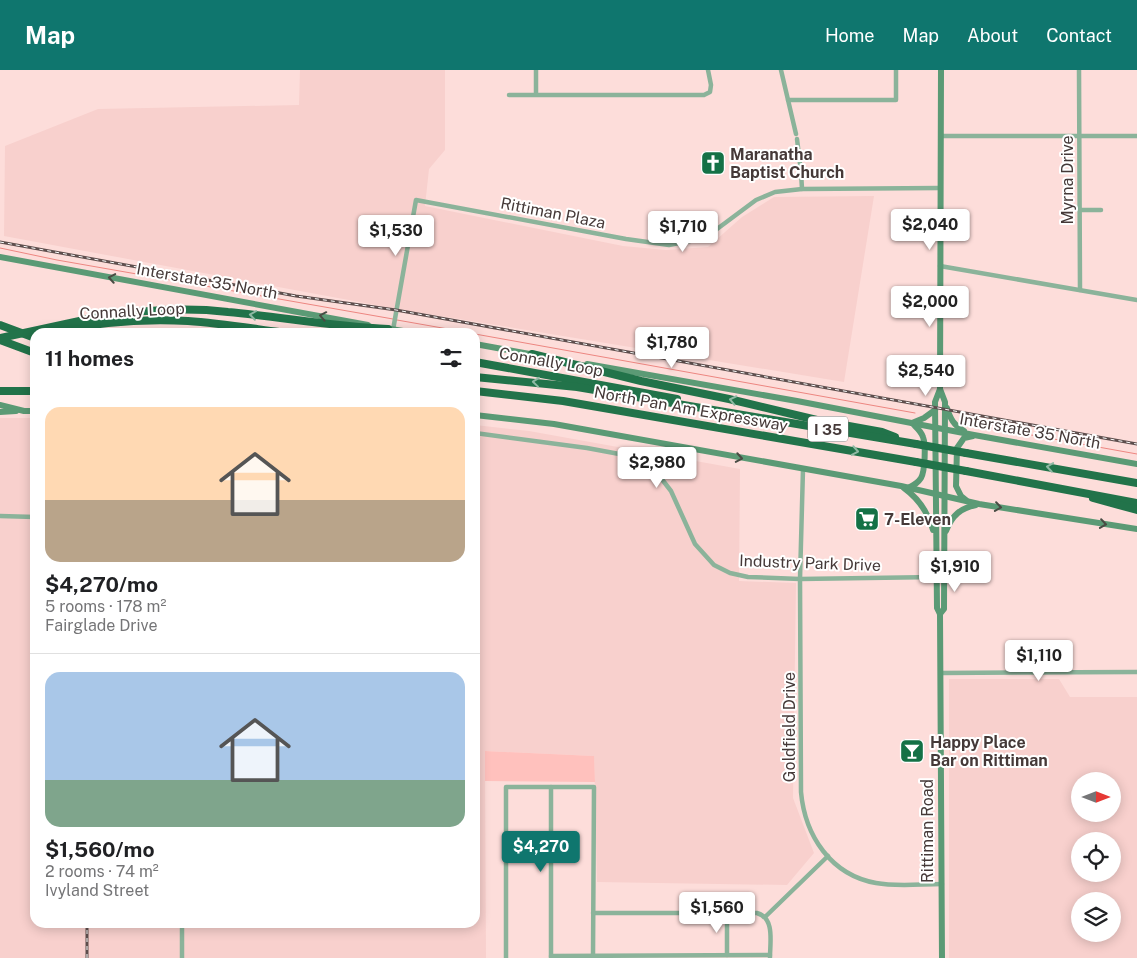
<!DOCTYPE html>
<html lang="en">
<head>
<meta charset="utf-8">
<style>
  body { margin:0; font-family:"Public Sans",sans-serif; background:#f2f2f2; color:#202124; height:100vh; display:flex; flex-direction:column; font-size:19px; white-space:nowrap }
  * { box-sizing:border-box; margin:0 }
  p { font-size:16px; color:#757577 }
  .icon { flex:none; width:28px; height:28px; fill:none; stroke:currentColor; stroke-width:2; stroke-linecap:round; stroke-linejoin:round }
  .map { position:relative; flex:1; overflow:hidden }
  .details { position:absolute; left:30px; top:258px; width:450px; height:600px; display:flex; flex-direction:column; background:#fff; border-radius:15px; box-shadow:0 2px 12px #0003 }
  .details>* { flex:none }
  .needle { width:32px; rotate:90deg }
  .tools { position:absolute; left:1071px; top:702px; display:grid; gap:10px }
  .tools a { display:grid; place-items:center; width:50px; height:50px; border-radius:50%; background:#fff; box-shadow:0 2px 12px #0003; font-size:25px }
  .price { position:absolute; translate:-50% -42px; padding:0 11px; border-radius:5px; background:#fff; color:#222; font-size:16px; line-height:32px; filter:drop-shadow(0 1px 2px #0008) }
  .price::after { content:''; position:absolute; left:50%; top:30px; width:15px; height:11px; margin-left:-8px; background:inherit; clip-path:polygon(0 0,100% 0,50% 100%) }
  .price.active { background:#0f766e; color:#fff }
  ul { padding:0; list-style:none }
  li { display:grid; align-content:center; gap:10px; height:265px; padding:0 15px }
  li+li { border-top:1px solid #e0e0e0 }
  li span { display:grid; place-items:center; height:155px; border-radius:15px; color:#555 }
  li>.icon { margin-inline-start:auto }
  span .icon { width:90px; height:90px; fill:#fffc; stroke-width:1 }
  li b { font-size:21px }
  h2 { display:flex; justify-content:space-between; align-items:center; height:60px; padding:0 15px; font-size:21px }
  header { display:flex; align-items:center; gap:30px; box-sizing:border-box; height:70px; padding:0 25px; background:#0f766e; color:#fff }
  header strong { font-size:24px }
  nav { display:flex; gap:28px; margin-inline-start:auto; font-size:18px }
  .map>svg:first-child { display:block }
</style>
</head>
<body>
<header>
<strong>Map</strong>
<nav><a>Home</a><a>Map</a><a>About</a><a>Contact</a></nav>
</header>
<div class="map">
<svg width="1137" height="888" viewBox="0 0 1137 888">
  <rect width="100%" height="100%" fill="#fdddda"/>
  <g fill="#f8d0cd" fill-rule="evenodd">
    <path d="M300 0H445V80L429 99 425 136 623 176 666 180 708 177 742 147 774 127 874 126 844 312 392 238 4 166 5 76 98 39 299 35Z"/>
    <path d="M0 348H35V852H475V355L529 361 740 399 739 511 796 513 793 728 814 783 787 815 597 812 594 686 485 681 486 888H0Z"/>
    <path d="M949 609H1059L1070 627H1137V888H949ZM1112 711V744H1080V711ZM1080 771H1112V804H1080ZM1080 831H1112V864H1080Z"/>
  </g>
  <path fill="#ffc1bd" d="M485 681 594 686 595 712 485 711Z"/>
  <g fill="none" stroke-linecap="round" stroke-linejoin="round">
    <g stroke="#ed8681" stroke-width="1">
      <path d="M0 178 57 190 393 249"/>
      <path d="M397 250 465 262"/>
      <path d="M475 264 915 343"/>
      <path d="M965 353 1137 384"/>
    </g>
    <g stroke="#8bb39a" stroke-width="4.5">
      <path d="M536 0V24"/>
      <path d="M781 0 796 64"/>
      <path d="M1079 0 1080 220"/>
      <path d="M509 25H704L710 22 711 15 708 0"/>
      <path d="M788 30H896V0"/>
      <path d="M941 66H1137"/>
      <path d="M797 69 801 102 802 119"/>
      <path d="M1080 140H1101"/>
      <path d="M940 196 1137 230"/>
      <path d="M393 260 416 130 626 169 669 175 700 169 713 162 756 130 775 122 802 119 940 118"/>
      <path d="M475 363 587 378 630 386 654 399 671 421 695 474 714 495 730 503 748 507 800 509 936 507"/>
      <path d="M803 399 800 509 801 722C805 766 831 805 876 813 897 817 920 814 942 814"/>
      <path d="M0 446 35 447"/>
      <path d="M941 603 1137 602"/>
      <path d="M593 843H757C775 848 770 872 770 887"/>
      <path d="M765 847 828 786"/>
      <path d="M182 852V888"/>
      <path d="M727 885V843"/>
      <path d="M551 886 770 885"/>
      <path d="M506 888V717H594L593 886"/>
      <path d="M551 888V717"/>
    </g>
    <g stroke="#5b9a75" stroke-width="6">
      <path d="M941 0 940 319 935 332 937 538 940 544 942 888"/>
      <path d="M0 187 368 255"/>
      <path d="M385 258 409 262"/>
      <path d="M475 274 535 285"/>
      <path d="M587 294 797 331 974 365 1137 394"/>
      <path d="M940 319 945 332 944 539 940 544"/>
      <path d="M0 335 24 341H35"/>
      <path d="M947 338C950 348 954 356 964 361"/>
      <path d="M0 342 16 341"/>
      <path d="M475 345 554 354 901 416 979 434 1137 459"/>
      <path d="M912 353 924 348 935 340"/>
      <path d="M904 418C919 429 928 442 933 460"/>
      <path d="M908 418C914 415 918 413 921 408 925 401 926 375 923 367 921 361 917 358 913 354"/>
      <path d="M966 430 961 426 956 416 957 378 964 368 973 366"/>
      <path d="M946 461C952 445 961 438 976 435"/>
    </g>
    <g stroke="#22734a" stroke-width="8">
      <path d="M98 247C141 240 185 237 228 242 282 247 334 257 388 259"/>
      <path d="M0 255 35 268"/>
      <path d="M47 262C93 253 140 248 188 251 218 253 249 258 279 262"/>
      <path d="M0 270 35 283"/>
      <path d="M532 284 641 311 729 329 821 351 882 362 895 367"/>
      <path d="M475 292 677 329"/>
      <path d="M475 307 577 317 916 374"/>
      <path d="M0 321H35"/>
      <path d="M475 321 563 331 916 392"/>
      <path d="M966 383 1137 413"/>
      <path d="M966 401 1137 433"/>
      <path d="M1093 428 1137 440"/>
    </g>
    <defs>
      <g id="rail">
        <path d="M0 172 296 226 396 240 1137 374"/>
        <path d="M87 852V888"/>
      </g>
    </defs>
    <use href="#rail" stroke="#5d4e4d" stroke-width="3"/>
    <use href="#rail" stroke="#fff" stroke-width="1" stroke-dasharray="4" stroke-linecap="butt"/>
    <g stroke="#22734a" stroke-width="8">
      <path d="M0 268 98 247"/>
      <path d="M916 374 966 383"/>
      <path d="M916 392 966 401"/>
    </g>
  </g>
  <defs><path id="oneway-chevron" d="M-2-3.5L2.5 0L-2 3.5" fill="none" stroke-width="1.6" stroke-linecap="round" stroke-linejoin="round" transform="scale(1.25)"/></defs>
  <g stroke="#494c44">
    <use href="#oneway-chevron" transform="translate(112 208) rotate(-170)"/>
    <use href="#oneway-chevron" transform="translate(323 246) rotate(-169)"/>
    <use href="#oneway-chevron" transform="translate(739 388) rotate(10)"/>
    <use href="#oneway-chevron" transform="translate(998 437) rotate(8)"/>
    <use href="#oneway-chevron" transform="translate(1103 454) rotate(8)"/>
  </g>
  <g stroke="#90b9a4">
    <use href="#oneway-chevron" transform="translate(253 245) rotate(-172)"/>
    <use href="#oneway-chevron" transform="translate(536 312) rotate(-174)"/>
    <use href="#oneway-chevron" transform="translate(733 330) rotate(-168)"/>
    <use href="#oneway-chevron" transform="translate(855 381) rotate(10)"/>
    <use href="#oneway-chevron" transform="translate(1050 397) rotate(-171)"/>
  </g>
  <defs>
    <symbol id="church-square" viewBox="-11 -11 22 22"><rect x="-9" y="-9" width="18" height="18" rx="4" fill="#147146" stroke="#fff"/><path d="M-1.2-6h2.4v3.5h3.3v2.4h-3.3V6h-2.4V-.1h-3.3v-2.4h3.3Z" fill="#fff"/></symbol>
    <symbol id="supermarket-square" viewBox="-11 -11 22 22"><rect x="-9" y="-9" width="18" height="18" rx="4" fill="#147146" stroke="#fff"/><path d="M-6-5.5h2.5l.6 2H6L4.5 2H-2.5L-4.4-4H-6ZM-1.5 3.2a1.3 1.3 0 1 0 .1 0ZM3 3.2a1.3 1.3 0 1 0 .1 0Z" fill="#fff"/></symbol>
    <symbol id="bar-square" viewBox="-11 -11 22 22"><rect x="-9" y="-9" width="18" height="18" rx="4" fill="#147146" stroke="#fff"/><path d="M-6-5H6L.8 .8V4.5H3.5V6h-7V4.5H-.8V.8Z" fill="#fff"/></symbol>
  </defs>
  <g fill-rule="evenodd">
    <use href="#church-square" x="699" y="79" width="28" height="28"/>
    <use href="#supermarket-square" x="853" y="435" width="28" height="28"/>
    <use href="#bar-square" x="898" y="667" width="28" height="28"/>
  </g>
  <g text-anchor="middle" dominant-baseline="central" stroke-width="4" stroke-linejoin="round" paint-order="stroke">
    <rect fill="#fff" stroke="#7d7474" stroke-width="1" x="808" y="346.5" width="40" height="25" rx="4"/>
    <g font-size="15" font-weight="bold" fill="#453938">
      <text x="828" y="359">I 35</text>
    </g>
    <g font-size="16" font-weight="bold" fill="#453938" stroke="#fff" text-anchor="start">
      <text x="730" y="84">Maranatha<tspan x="730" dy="18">Baptist Church</tspan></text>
      <text x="884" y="449">7-Eleven</text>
      <text x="930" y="672">Happy Place<tspan x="930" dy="18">Bar on Rittiman</tspan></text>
    </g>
    <g font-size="16" fill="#453938" stroke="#fff">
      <text transform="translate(1067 110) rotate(-90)">Myrna Drive</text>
      <text transform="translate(553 143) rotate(11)">Rittiman Plaza</text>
      <text transform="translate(207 211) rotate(10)">Interstate 35 North</text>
      <text transform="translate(132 241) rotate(-3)">Connally Loop</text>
      <text transform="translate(551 292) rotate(10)">Connally Loop</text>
      <text transform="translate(691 339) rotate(10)">North Pan Am Expressway</text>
      <text transform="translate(1030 361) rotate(10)">Interstate 35 North</text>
      <text transform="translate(810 493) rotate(2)">Industry Park Drive</text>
      <text transform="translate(789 657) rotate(-90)">Goldfield Drive</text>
      <text transform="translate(927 761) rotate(-90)">Rittiman Road</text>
    </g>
  </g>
</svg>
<div class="tools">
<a><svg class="needle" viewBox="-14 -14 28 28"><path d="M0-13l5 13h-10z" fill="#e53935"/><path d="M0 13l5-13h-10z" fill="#757577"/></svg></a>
<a><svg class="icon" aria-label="locate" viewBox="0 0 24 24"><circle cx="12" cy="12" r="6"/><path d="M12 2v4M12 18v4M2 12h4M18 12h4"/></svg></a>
<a><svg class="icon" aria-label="layers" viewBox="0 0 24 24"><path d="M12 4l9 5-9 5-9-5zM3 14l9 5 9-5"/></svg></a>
</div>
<b class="price" style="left:930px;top:181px">$2,040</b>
<b class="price" style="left:683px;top:183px">$1,710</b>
<b class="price" style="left:396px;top:187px">$1,530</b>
<b class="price" style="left:930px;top:258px">$2,000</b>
<b class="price" style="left:672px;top:299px">$1,780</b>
<b class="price" style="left:926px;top:327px">$2,540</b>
<b class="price" style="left:657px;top:419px">$2,980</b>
<b class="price" style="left:955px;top:523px">$1,910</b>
<b class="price" style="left:1039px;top:612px">$1,110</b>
<b class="price active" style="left:541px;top:803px">$4,270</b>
<b class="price" style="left:717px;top:864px">$1,560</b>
<section class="details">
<h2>11 homes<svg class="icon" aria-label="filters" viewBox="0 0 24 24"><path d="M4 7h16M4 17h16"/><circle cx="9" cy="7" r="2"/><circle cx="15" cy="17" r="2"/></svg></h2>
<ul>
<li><span style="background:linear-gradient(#ffd9b3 60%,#b9a48a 0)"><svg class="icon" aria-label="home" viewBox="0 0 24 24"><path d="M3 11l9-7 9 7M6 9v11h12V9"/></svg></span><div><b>$4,270/mo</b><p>5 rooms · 178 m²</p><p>Fairglade Drive</p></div></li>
<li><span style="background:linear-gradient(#a9c7e8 70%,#7fa58c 0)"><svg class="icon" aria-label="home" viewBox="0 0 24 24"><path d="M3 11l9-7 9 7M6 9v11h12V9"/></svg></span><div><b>$1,560/mo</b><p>2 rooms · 74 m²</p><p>Ivyland Street</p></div></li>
</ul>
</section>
</div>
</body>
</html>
